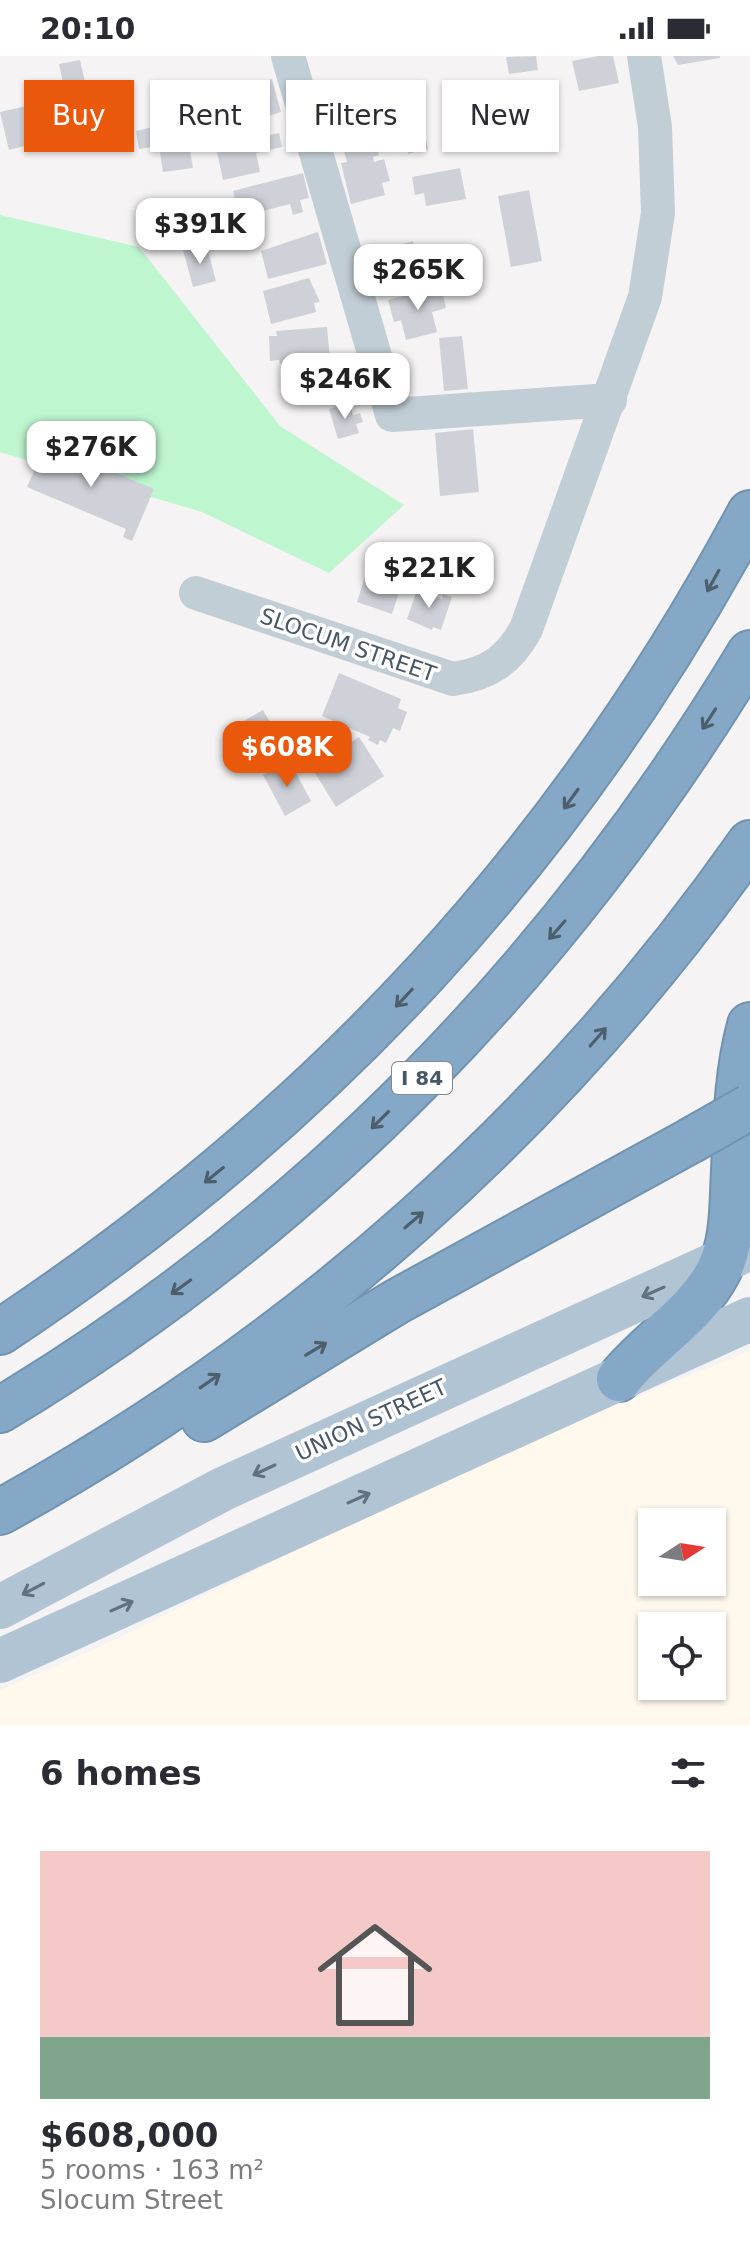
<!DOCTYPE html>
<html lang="en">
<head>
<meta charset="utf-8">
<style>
  body { margin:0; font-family:"DejaVu Sans",sans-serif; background:#f7f7f7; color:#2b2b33; height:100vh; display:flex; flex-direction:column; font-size:30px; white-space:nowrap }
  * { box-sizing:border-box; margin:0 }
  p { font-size:26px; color:#7c7c81 }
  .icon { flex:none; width:44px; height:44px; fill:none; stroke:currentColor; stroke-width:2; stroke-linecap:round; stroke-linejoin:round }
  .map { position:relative; height:1669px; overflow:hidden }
  .sheet { display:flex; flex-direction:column; background:#fff; flex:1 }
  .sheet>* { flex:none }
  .guide { position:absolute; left:24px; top:24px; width:702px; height:72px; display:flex; gap:16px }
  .needle { width:52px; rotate:78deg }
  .buttons { position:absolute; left:638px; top:1452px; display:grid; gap:16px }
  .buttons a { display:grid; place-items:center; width:88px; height:88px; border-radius:0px; background:#fff; box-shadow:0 2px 6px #0004; font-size:40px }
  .price { position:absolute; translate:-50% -68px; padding:0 18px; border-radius:16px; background:#fff; color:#222; font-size:26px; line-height:52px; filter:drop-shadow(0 2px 4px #0008) }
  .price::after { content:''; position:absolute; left:50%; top:48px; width:24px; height:18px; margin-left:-12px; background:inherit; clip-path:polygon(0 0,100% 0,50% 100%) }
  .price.on { background:#ea580c; color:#fff }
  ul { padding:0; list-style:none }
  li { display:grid; align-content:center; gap:16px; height:424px; padding:0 40px }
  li+li { border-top:2px solid #e1e1e2 }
  li span { display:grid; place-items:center; height:248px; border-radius:0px; color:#555 }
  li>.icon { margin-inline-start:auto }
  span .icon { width:144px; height:144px; fill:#fffc; stroke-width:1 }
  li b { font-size:34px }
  h2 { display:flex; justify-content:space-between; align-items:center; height:96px; padding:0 40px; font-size:34px }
  .chip { padding:0 28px; border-radius:0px; background:#fff; box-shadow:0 2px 6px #0004; font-size:28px; line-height:72px }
  .chip.on { background:#ea580c; color:#fff }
  .status { display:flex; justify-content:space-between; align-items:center; height:56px; padding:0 40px; background:#fff; direction:ltr }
  .status svg { height:22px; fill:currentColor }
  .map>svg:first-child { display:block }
</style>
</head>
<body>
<div class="status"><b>20:10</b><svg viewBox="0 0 49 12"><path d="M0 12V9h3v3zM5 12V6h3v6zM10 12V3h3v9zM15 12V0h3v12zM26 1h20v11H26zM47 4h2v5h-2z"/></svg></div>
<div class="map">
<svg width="750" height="1669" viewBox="0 0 750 1669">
  <rect width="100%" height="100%" fill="#f5f3f3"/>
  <path fill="#fef8ed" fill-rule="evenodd" d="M750 1295V1669H0V1634L106 1588 477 1405ZM652 1466H712V1526H652ZM652 1570H712V1630H652Z"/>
  <path fill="#bef6d0" d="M0 159 139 191 280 370 404 449 329 517 202 456 0 396Z"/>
  <g fill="#ced2d8">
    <path d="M536 0 538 14 509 18 506 1Z"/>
    <path d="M598 0H613L619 27 579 35 572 5Z"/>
    <path d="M673 0H720V2L678 9Z"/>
    <path d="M80 4 91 52 65 58 58 28 63 27 59 8Z"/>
    <path d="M272 23 281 56 230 72 220 38Z"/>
    <path d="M361 31 369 66 364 67 368 81 374 80 379 99 373 101 374 106 384 103 390 125 382 127 385 139 351 148 341 107 347 106 339 77 343 71 332 47 337 46 334 38Z"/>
    <path d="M35 48 44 85 9 94 0 56Z"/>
    <path d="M182 48 193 112 163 116 159 90 139 93 136 75 153 71 150 53Z"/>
    <path d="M279 77 282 91 256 97 260 116 223 124 216 91Z"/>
    <path d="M425 78 428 93 408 98 405 83Z"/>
    <path d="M460 112 466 143 426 150 424 137 415 139 412 121Z"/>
    <path d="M303 117 309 142 300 144 303 156 293 159 290 148 239 161 233 135Z"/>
    <path d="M529 134 542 205 511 211 498 140Z"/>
    <path d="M318 176 327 208 268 223 261 195Z"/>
    <path d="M413 185 420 212 414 214 415 219 383 228 374 196Z"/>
    <path d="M206 188 216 225 193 231 183 194Z"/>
    <path d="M309 222 320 246 314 247 316 256 271 268 263 235Z"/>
    <path d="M441 230 446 252 432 256 437 276 406 284 401 264 394 266 388 244Z"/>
    <path d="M327 271 330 304 280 308 279 304 270 305 269 280H277L276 275Z"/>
    <path d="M462 280 468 333 444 335 439 282Z"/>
    <path d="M350 347 353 359 360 357 363 366 356 368 359 377 338 383 329 353Z"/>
    <path d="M473 373 479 436 440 440 435 377Z"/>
    <path d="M46 388 154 433 132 485 123 481 126 473 27 431Z"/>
    <path d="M367 514 386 520 387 516 397 519 395 524 402 527 392 558 357 546Z"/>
    <path d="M417 534 442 543 443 538 452 541 441 574 433 571 432 574 407 563Z"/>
    <path d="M339 617 401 643 398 652 407 656 400 675 393 672 386 687 380 684 378 689 368 684 370 681 322 660Z"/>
    <path d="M263 654 283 689 254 706 233 671Z"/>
    <path d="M335 673 346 690 359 681 384 720 336 751 315 717 320 714 306 692Z"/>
    <path d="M290 706 311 745 285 760 263 719Z"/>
  </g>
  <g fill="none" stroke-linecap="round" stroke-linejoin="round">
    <defs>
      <g id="highway">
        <path d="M0 1276C323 1062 567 799 750 457"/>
        <path d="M619 1323C649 1285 695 1260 718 1216 734 1185 732 1149 734 1115 736 1066 737 1017 750 969"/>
        <path d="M0 1354C313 1166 562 908 750 597"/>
        <path d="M204 1363 396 1246 690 1085"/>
        <path d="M0 1456C297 1293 555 1065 750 787"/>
      </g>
    </defs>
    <use href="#highway" stroke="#7093b2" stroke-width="48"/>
    <g stroke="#c2ced5" stroke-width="34">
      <path d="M288 0 392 359 610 344"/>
      <path d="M196 537 453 623C489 618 509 604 526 573L645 241 658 157 655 71 644 0"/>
    </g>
    <g stroke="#b0c4d4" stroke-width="44">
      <path d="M0 1551 223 1433 750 1192"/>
      <path d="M0 1605 750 1263"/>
    </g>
    <use href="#highway" stroke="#85a8c6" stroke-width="44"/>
    <defs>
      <path id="highway-bridge" d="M690 1085 750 1051"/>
    </defs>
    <use href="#highway-bridge" stroke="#7093b2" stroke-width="48" stroke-linecap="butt"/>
    <use href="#highway-bridge" stroke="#85a8c6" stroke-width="44"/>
  </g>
  <defs><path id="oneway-shaft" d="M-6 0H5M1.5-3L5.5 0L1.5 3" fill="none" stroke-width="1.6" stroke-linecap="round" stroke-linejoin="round" transform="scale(2)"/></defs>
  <g stroke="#4d5f6d">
    <use href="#oneway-shaft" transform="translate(713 525) rotate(119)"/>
    <use href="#oneway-shaft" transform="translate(709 663) rotate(123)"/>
    <use href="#oneway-shaft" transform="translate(571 743) rotate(126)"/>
    <use href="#oneway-shaft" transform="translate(557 874) rotate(131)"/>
    <use href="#oneway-shaft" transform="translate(404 942) rotate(133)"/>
    <use href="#oneway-shaft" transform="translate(598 981) rotate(-49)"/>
    <use href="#oneway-shaft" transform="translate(380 1064) rotate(135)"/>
    <use href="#oneway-shaft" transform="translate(214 1119) rotate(141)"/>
    <use href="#oneway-shaft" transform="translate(414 1164) rotate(-41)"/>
    <use href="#oneway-shaft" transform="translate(181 1231) rotate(144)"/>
    <use href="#oneway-shaft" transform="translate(316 1293) rotate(-31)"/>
    <use href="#oneway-shaft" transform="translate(210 1325) rotate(-35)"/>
  </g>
  <g stroke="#61727f">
    <use href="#oneway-shaft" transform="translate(653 1236) rotate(156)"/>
    <use href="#oneway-shaft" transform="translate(264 1414) rotate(155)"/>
    <use href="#oneway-shaft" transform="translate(359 1442) rotate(-24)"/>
    <use href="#oneway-shaft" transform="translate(33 1533) rotate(152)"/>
    <use href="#oneway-shaft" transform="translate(122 1550) rotate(-24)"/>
  </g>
  <g text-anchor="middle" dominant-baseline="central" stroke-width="7" stroke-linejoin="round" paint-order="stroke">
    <rect fill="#fff" stroke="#7e8992" stroke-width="2" x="392" y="1006" width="60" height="32" rx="6"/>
    <g font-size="20" font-weight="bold" fill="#475763">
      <text x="422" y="1022">I 84</text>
    </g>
    <g font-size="22" fill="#475763" stroke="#fff">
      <text transform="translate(348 589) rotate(19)">SLOCUM STREET</text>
      <text transform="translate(371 1364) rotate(-25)">UNION STREET</text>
    </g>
  </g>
</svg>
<div class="buttons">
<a><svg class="needle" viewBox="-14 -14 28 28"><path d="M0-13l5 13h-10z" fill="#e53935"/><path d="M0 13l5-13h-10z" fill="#7c7c81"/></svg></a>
<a><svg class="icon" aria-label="locate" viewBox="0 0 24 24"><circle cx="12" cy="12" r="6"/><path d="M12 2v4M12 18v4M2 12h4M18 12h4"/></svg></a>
</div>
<b class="price" style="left:200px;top:210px">$391K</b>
<b class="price" style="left:418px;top:256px">$265K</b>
<b class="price" style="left:345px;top:365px">$246K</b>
<b class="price" style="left:91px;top:433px">$276K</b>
<b class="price" style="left:429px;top:554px">$221K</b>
<b class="price on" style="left:287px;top:733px">$608K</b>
<div class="guide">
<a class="chip on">Buy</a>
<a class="chip">Rent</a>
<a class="chip">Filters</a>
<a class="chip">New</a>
</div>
</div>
<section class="sheet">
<h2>6 homes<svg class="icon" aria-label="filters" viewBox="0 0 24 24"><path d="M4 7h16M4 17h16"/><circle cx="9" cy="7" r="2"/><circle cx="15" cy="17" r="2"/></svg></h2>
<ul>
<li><span style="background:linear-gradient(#f6c9c9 75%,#7fa58c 0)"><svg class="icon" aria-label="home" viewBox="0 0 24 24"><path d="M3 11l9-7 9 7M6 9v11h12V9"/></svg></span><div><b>$608,000</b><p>5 rooms · 163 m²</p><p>Slocum Street</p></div></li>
</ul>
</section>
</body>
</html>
